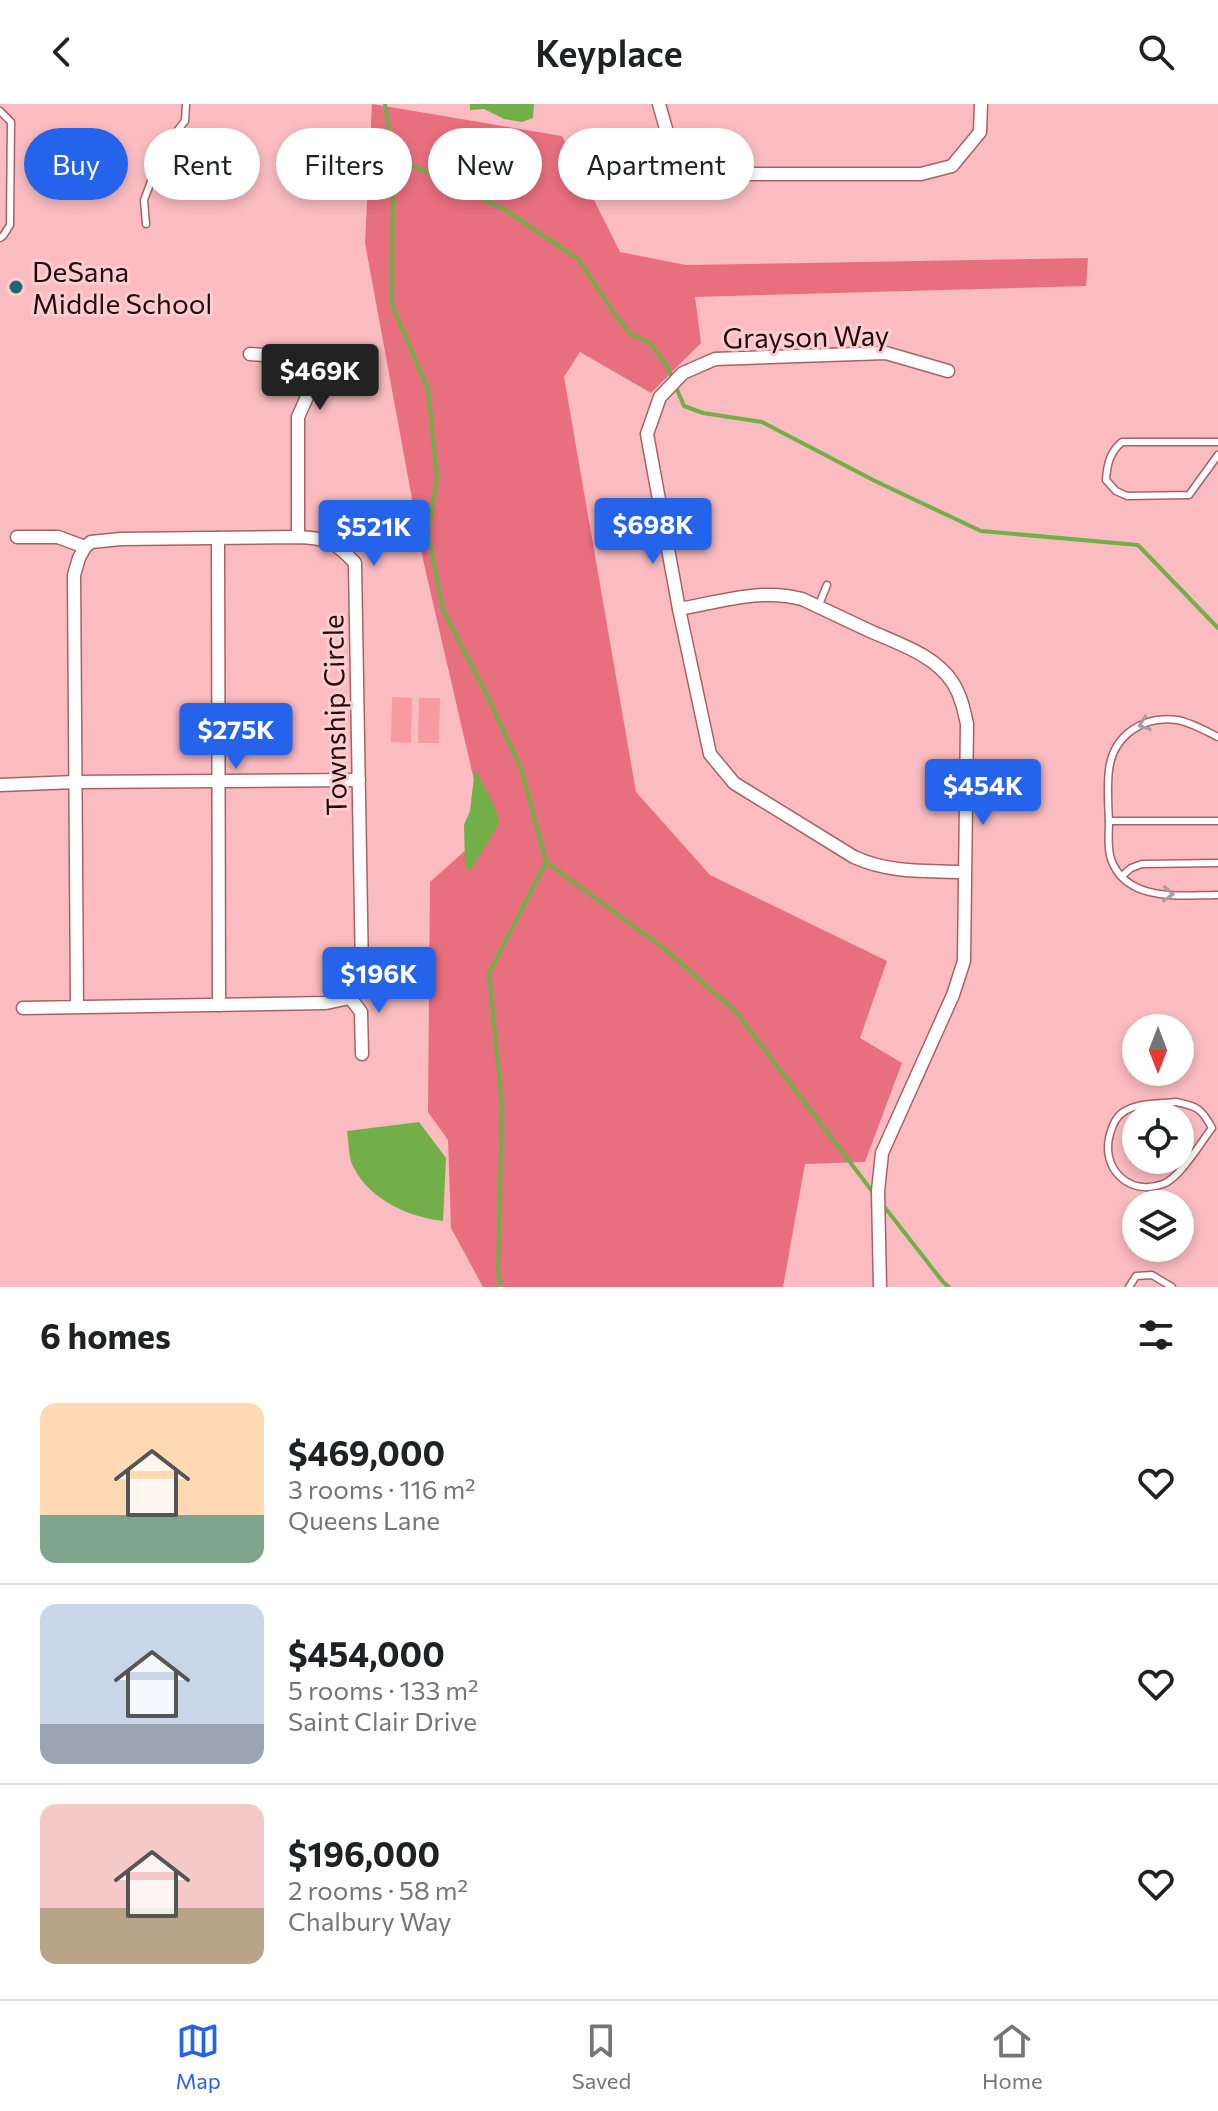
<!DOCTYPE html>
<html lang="en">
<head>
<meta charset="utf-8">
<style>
  body { margin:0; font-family:Commissioner,sans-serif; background:#f6f6f6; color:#202124; height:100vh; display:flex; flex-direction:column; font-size:30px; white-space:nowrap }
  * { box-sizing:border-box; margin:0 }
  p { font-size:26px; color:#757577 }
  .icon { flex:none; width:44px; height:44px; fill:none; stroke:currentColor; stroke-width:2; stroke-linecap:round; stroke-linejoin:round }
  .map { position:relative; height:1183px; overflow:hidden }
  .side { display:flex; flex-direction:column; background:#fff; flex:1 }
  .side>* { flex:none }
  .guide { position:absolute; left:24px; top:24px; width:800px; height:72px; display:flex; gap:16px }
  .needle { width:52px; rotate:180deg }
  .controls { position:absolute; left:1122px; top:910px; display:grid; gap:16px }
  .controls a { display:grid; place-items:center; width:72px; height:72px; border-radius:50%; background:#fff; box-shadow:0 4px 12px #0003; font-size:40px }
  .price { position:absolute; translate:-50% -68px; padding:0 18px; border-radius:8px; background:#2563eb; color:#fff; font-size:26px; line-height:52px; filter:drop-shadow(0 2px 4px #0008) }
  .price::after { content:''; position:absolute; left:50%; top:48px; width:24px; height:18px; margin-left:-12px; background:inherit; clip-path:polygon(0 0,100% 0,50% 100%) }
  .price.active { background:#222; color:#fff }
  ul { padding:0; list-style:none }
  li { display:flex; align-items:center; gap:24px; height:200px; padding:0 40px }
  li+li { border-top:2px solid #e0e0e0 }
  li span { display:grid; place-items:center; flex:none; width:224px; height:160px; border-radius:16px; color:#555 }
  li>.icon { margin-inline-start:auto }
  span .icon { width:96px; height:96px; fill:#fffc; stroke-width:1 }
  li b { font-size:34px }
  h2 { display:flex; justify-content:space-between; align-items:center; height:96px; padding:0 40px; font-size:34px }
  .chip { padding:0 28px; border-radius:36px; background:#fff; box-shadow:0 4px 12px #0003; font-size:28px; line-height:72px }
  .chip.active { background:#2563eb; color:#fff }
  header { display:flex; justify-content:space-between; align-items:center; height:104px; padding:0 40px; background:#fff; font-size:36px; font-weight:600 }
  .dock { display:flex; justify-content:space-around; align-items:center; height:112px; border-top:2px solid #e0e0e0; background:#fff; font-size:22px; color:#757577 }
  .dock a { display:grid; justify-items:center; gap:4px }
  .dock .active { color:#2563eb }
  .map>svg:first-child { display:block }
</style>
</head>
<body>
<header><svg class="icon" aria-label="back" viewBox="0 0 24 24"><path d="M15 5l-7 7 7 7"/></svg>Keyplace<svg class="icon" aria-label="search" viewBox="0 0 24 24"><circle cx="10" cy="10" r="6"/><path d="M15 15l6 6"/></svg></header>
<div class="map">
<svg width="1218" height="1183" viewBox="0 0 1218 1183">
  <rect width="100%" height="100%" fill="#fabcc0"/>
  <g fill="#f89aa2">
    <path d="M392 593 412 594 411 639 391 638Z"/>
    <path d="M419 594H440L439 639H418Z"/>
  </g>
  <path fill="#e86f7e" d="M372 0 562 32 620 148 686 161 1088 154 1086 182 695 193 701 239 651 289 580 248 564 273 636 688 710 771 887 857 860 934 902 959 865 1058 805 1060 783 1183H483L451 1124 448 1036 428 1008 430 778 486 728 424 460 365 139Z"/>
  <g fill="#73af48">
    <path d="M470 0H534L533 14 522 18 504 15 484 5 470 6Z"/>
    <path d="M475 665 495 703 499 719 471 766 465 762 464 721 470 707Z"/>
    <path d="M419 1018 446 1054 443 1117C409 1113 370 1096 354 1064 348 1055 349 1038 347 1027Z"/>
  </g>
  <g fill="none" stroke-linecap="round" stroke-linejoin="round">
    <g stroke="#73af48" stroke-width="4">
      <path d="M385 0 393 52 392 201 428 285 437 373 428 429 443 506 486 589 522 667 546 758 666 846 736 908 875 1091"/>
      <path d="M393 52 505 106 578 155 616 212 632 231 650 239 667 262 684 302 703 309 762 318 875 377 981 427 1138 441 1218 524"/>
      <path d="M883 1101 943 1178 949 1183"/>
      <path d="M500 1183 498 1166 502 1001 489 869 546 758"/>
    </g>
    <defs>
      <g id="service">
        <path d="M0 7 11 18 10 121 3 132 0 134"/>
        <path d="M682 50 705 36H730"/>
        <path d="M146 120 144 96 164 43 185 17 186 0"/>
        <path d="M1218 338H1122C1110 348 1107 360 1106 376L1116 387 1127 392 1189 391 1218 351"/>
        <path d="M818 503 827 481"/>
        <path d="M1218 633C1206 627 1190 618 1177 616 1144 611 1113 631 1109 666 1107 682 1108 700 1109 717H1218"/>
        <path d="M1109 717C1109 729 1107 743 1111 755 1126 799 1182 791 1218 791"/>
        <path d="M1122 772 1131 764 1142 760 1218 759"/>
        <path d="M1176 998C1197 1002 1202 1005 1212 1024 1201 1038 1180 1074 1163 1080 1129 1093 1100 1064 1110 1030 1112 1023 1116 1013 1122 1009 1137 998 1159 1000 1176 998Z"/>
        <path d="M1129 1183 1136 1172 1152 1171 1172 1183"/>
      </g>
      <g id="minor">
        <path d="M659 0 670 39 704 70H921L952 62 980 28 981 0"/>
        <path d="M250 250 289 253 307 293 298 313V433"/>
        <path d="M948 267 886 249 715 255 683 269 660 293 647 330 679 505 710 650 734 679 854 753C889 769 925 767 964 768"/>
        <path d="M17 433H58L85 443"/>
        <path d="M218 434 219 901"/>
        <path d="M679 505C720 498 761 484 802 495 825 506 847 516 870 527 899 540 935 551 953 579 961 592 964 606 967 620L964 857 953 891 882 1049 878 1087 880 1183"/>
        <path d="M0 681 75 678 359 676"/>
        <path d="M348 891 361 908 362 950"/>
        <path d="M23 904 326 899 345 895 362 870 355 459C336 438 327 434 298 433L121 435 91 438 85 443 79 454 74 471 77 903"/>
      </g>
    </defs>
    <use href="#service" stroke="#a76268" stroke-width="9"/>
    <use href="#minor" stroke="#a76268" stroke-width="15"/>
    <use href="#service" stroke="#fff" stroke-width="6"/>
    <use href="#minor" stroke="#fff" stroke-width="12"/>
  </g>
  <defs><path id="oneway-chevron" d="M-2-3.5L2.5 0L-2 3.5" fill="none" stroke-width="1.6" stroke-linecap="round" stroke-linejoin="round" transform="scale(2)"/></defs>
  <g stroke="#a79d9f">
    <use href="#oneway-chevron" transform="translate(1144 620) rotate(161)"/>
    <use href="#oneway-chevron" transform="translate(1168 790) rotate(4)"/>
  </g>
  <circle fill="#1e6a6a" stroke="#fdced0" stroke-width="3" cx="16" cy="183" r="8"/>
  <g text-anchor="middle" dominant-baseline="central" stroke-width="6" stroke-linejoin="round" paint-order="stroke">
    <g font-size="28" fill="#240a0e" stroke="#fdced0" text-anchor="start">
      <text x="32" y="167">DeSana<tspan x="32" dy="32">Middle School</tspan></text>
    </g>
    <g font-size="28" fill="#240a0e" stroke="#fdced0">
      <text transform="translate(806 232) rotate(-1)">Grayson Way</text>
      <text transform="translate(334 611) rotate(-91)">Township Circle</text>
    </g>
  </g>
</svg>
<div class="controls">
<a><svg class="needle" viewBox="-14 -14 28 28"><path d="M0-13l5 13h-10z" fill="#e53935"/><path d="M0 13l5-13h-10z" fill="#757577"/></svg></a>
<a><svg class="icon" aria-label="locate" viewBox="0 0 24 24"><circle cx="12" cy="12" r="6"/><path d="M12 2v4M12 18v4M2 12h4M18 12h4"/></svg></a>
<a><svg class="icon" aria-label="layers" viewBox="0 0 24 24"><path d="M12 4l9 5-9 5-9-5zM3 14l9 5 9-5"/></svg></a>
</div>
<b class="price active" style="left:320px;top:308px">$469K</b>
<b class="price" style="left:653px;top:462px">$698K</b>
<b class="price" style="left:374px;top:464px">$521K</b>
<b class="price" style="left:236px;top:667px">$275K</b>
<b class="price" style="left:983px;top:723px">$454K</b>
<b class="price" style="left:379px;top:911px">$196K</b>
<div class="guide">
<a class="chip active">Buy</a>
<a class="chip">Rent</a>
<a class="chip">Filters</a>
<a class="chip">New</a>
<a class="chip">Apartment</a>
</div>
</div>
<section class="side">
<h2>6 homes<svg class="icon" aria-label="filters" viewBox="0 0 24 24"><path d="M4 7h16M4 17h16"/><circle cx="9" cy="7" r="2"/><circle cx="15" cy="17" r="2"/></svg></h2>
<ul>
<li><span style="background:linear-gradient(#ffd9b3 70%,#7fa58c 0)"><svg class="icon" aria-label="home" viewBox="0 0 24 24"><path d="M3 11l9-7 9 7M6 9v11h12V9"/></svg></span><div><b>$469,000</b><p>3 rooms · 116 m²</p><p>Queens Lane</p></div><svg class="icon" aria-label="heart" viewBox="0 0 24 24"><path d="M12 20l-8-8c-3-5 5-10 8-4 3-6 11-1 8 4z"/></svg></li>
<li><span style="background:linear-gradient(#c9d6e8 75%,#9aa5b1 0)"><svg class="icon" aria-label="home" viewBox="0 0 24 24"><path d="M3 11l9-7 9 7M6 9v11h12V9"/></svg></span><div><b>$454,000</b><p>5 rooms · 133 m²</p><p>Saint Clair Drive</p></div><svg class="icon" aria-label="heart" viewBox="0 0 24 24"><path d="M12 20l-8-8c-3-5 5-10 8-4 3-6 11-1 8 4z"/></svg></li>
<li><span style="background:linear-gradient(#f6c9c9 65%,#b9a48a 0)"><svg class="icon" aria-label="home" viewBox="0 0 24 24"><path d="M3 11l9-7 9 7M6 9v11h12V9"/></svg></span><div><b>$196,000</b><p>2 rooms · 58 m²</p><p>Chalbury Way</p></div><svg class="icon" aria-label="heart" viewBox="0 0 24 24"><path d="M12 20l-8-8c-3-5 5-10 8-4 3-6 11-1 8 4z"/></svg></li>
</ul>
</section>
<nav class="dock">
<a class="active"><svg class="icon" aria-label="map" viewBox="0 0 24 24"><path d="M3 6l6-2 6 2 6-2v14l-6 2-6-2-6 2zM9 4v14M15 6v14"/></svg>Map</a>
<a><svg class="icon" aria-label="saved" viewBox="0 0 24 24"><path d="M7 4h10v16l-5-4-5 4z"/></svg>Saved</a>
<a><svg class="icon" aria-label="home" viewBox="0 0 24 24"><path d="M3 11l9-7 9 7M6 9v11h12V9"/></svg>Home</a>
</nav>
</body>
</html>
